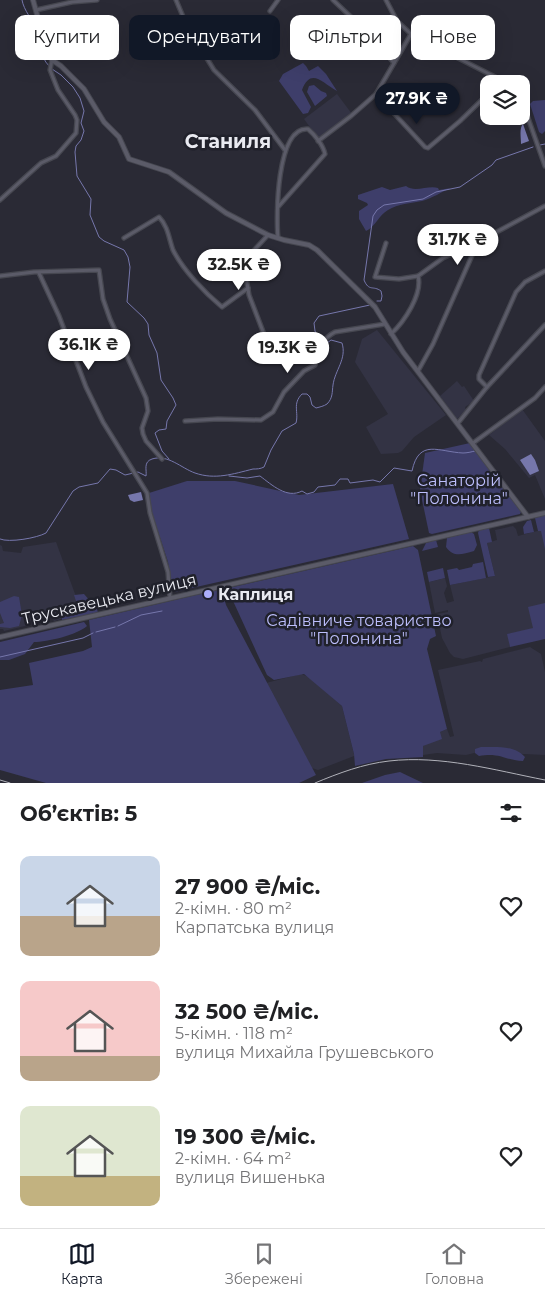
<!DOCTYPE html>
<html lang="uk">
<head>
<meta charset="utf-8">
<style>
  body { margin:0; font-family:Montserrat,sans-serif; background:#f6f6f6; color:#202124; height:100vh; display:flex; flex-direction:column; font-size:19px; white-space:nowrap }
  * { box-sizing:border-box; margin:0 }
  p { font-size:16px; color:#757577 }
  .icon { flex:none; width:28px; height:28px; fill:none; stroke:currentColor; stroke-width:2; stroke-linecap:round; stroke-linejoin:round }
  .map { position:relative; height:783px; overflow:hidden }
  .sheet { display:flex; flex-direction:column; background:#fff; flex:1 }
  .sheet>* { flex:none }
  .top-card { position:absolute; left:15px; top:15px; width:515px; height:45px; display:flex; gap:10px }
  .tools { position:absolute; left:480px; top:75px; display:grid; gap:10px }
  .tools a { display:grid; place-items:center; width:50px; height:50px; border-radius:10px; background:#fff; box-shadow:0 5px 20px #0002; font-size:25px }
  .price { position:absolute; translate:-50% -42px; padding:0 11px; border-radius:18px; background:#fff; color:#222; font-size:16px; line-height:32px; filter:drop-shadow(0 1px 2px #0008) }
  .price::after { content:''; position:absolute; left:50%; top:30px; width:15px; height:11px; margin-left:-8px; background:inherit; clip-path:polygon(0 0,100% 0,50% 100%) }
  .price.on { background:#111827; color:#fff }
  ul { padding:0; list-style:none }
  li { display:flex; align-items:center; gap:15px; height:125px; padding:0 20px }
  li span { display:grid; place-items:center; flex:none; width:140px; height:100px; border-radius:10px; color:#555 }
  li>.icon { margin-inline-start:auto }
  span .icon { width:60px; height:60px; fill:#fffc; stroke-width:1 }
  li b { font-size:21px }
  h2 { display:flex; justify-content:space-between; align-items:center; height:60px; padding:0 20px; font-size:21px }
  .pill { padding:0 18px; border-radius:10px; background:#fff; box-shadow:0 5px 20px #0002; font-size:18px; line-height:45px }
  .pill.on { background:#111827; color:#fff }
  .tabs { display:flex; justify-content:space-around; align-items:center; height:70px; border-top:1px solid #e0e0e0; background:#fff; font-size:14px; color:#757577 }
  .tabs a { display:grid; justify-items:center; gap:2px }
  .tabs .on { color:#111827 }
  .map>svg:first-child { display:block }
</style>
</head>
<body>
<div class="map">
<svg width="545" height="783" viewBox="0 0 545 783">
  <rect width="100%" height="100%" fill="#2a2a35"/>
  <g fill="#334">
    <path d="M337 94 352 114 318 138 304 119Z"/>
    <path d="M377 330 446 415 414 437 402 451 398 453 381 454 366 427 388 414 355 362 362 339Z"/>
    <path d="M457 381 462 387 464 386 474 401 465 407 466 410 457 419 440 396Z"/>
    <path d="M522 409 545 441V499L535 475 529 478 505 449 489 435Z"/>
    <path d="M513 526 516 529 518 536 545 529V621L533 629 508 634 510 647 463 659 454 657 450 653 442 638 437 614 448 612V610L435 613 429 582 445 578 447 586 444 593 447 603 454 601 450 585 495 576 487 543 497 540 495 530Z"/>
    <path d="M56 542 82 613 54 621 51 616 30 621 29 625 4 631 3 629H0V545L2 546 3 551 21 553 23 547Z"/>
    <path d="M530 647 541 654 545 672V755L478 752 466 755 437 753 423 755V746L440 732 447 729 450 737 454 736 438 670 480 661 482 662 483 659Z"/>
    <path d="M301 674 309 677 342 706 354 754V756L318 770 312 768 266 683Z"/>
  </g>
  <g fill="#3e3e6a">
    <path d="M303 63 306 66 309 71 318 66 326 74 337 91C322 83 311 67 302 90L311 107 308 113 303 114 279 81 283 74Z"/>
    <path d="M314 85 321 91 326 93 327 96 315 106 307 92 309 86Z"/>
    <path d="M545 100V131L542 134 539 132 530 104 533 101Z"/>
    <path d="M406 186C415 193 428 185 438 188L439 190 451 188C441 192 433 198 422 201 411 203 398 204 388 210 379 215 375 227 366 231L359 219V211L368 205 367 203 358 199V195L382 187 390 190Z"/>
    <path d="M470 443 522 510 520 514 432 534 429 533 420 490 425 453Z"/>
    <path d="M187 481H235L299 495 393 484 409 539 174 592 172 590 168 562 151 510 149 493Z"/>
    <path d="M545 515V549L541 531H538L535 518Z"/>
    <path d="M531 520 534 532 524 534 523 527 527 521Z"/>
    <path d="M489 528 492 542 487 543 495 576 488 577 478 533 479 530Z"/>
    <path d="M471 532 474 534 477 545 474 551C462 554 454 558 446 547L447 538Z"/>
    <path d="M436 540 438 547 422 551 426 543Z"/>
    <path d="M413 546 418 550 436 636 430 639 427 649 447 729 440 732 442 739 423 746V757L386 759 355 766 354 754 342 706 304 674 274 680 267 675 228 590 229 588Z"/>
    <path d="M483 562 486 578 450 585 447 570 457 568 459 570 472 567 473 564Z"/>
    <path d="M443 568 445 578 429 582 427 572Z"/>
    <path d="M222 589 226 605 316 775 299 783H46L0 770V690L33 685 29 663 83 651 92 647 89 620Z"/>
    <path d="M84 594 91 602 96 605 98 613 62 620V618L75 613 77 604 74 595Z"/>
    <path d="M14 596 19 597 22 615 19 626 10 628 0 627V624L4 623 0 613V602Z"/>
    <path d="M545 603V639L510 647 507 634 533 628 528 607Z"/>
    <path d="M84 622 87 626C77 635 47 642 34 642L25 654 9 660H0V642Z"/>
    <path d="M481 747C496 747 514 745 525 757L523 761C504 760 500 752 479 756L475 753V749Z"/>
    <path d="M400 772 423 783H362L385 775Z"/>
  </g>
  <g fill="#7677ac">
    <path d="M523 124 529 141 521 144C521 138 519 128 523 124Z"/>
    <path d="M531 454 535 460 539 471 530 475 520 460Z"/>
    <path d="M141 492 143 500 134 502 130 500 128 495Z"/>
  </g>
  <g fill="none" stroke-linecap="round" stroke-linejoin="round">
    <g stroke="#7677ac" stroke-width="1">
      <path d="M22 0C24 11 32 19 37 29 43 42 38 55 49 66"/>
      <path d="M52 69 61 75 73 87 80 98 84 111 81 123 84 131 81 140 76 146 75 152 77 176 91 199 90 215 99 237 104 241 124 250 128 257 130 267 127 302 144 318 148 324 149 335 157 353 161 380 173 398 176 405 167 421 166 429 159 430 155 433 162 451 169 459"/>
      <path d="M540 145 545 144"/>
      <path d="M377 301H381L382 296 381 291C373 285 369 292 364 280L373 216 377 210 384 205 423 199 436 192 460 187 492 165 496 160 533 147"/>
      <path d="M319 340 315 331 314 323 319 316 370 305"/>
      <path d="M229 476 247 478 260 476C272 485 287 499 302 491L307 494 314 492 318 487 335 485 340 479H348L350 483 373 480 380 482 394 468 412 471C419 438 439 452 463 453 467 453 471 452 475 451"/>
      <path d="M0 539C9 543 37 538 46 533L73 491 79 487 98 483 110 469 116 470 125 475 138 472 146 476C147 470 143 462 152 459 168 454 181 468 195 473 215 480 233 474 253 469 257 469 260 469 264 467L271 450 282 431 296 423C299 412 292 404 302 394H307L310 397 312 405 316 408C320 407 324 406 327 404 333 398 332 392 333 385 335 370 347 359 342 343L331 340 327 343"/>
      <path d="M118 626 141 615 162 611"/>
      <path d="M96 632 115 627"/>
      <path d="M0 657 83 638 93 633"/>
    </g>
    <defs>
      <g id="minor">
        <path d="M176 0 187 26 214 70 255 110 285 150"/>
        <path d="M333 0 368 33 394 63"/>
        <path d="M386 0 397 21 411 34 509 84"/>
        <path d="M36 10 72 2 97 0"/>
        <path d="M270 11 278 0"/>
        <path d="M498 84 502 80"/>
        <path d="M376 94 425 147 428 148 460 121 489 93"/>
        <path d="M521 98 545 166"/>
        <path d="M318 141 351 116 376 94 411 34"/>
        <path d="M0 200 41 163 56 156 76 133 77 120 75 115 58 90 50 70 52 60"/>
        <path d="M278 207 325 154C323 145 315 135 308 129 276 126 276 218 278 238"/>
        <path d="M268 235 246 259 244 265 249 295 267 342 270 358"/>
        <path d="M124 238 159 217C168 226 169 239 173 250 183 270 205 293 222 307L248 288"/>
        <path d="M386 243 375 277 399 279 418 276"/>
        <path d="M39 273 59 316 86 387 103 422 147 493 150 513 168 572 170 598"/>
        <path d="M0 276 34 272 99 270 103 299 110 319 146 398 148 411 142 428 143 434 146 441 162 459"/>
        <path d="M391 334C404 322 423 294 418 276L443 258 478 242"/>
        <path d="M418 371 433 344 478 242 545 206"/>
        <path d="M487 387 479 379V375L516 292 525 282 545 271"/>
        <path d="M185 421 218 419 261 420 273 412 284 392 304 371 315 365C320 351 320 340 335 332L385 324"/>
        <path d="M458 423 487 387 545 325"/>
        <path d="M473 443 535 398 545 387"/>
      </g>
      <g id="tertiary">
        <path d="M33 0 46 47 52 60 61 66 84 89 104 122 119 137 129 159 169 172 226 213 268 235 284 240 309 245 317 250 375 307 403 352 528 517"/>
        <path d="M0 637 545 513"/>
      </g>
    </defs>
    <use href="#minor" stroke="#464750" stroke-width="5.5"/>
    <use href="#tertiary" stroke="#464750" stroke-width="6"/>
    <use href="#minor" stroke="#5b5b68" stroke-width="3"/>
    <use href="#tertiary" stroke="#5b5b68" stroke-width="4"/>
    <g stroke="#b1b2ba" stroke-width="1">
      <path d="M0 780 10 783"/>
      <path d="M315 783C339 773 363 764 389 761 441 755 494 770 545 780"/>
    </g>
  </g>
  <circle fill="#adaffb" stroke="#20212b" stroke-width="2" cx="208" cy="594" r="5"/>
  <g text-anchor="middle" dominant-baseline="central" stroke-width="5" stroke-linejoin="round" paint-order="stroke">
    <g font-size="16" fill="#bdbffd" stroke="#20212b">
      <text x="459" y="480">Санаторій<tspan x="459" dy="18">"Полонина"</tspan></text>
      <text x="359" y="620">Садівниче товариство<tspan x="359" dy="18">"Полонина"</tspan></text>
    </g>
    <g font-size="16" font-weight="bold" fill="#e9eaf1" stroke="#20212b" text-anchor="start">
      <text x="218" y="594">Каплиця</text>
    </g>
    <g font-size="16" fill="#e9eaf1" stroke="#20212b">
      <text transform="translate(109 599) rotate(-13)">Трускавецька вулиця</text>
    </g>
    <g font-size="19" font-weight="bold" fill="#e9eaf1" stroke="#20212b">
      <text x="228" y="141">Станиля</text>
    </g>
  </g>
</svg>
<div class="tools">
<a><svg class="icon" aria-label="layers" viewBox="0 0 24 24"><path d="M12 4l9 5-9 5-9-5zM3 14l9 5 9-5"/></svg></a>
</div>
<b class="price on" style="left:417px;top:125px">27.9K ₴</b>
<b class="price" style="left:458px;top:266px">31.7K ₴</b>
<b class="price" style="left:239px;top:291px">32.5K ₴</b>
<b class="price" style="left:89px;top:371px">36.1K ₴</b>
<b class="price" style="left:288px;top:374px">19.3K ₴</b>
<div class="top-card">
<a class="pill">Купити</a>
<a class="pill on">Орендувати</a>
<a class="pill">Фільтри</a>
<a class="pill">Нове</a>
</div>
</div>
<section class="sheet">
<h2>Об’єктів: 5<svg class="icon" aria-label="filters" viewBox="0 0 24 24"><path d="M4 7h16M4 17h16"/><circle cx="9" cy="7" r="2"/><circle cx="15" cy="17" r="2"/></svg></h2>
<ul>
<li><span style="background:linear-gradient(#c9d6e8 60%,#b9a48a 0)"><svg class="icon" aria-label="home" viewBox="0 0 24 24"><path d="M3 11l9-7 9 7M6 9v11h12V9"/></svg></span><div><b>27 900 ₴/міс.</b><p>2-кімн. · 80 m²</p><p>Карпатська вулиця</p></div><svg class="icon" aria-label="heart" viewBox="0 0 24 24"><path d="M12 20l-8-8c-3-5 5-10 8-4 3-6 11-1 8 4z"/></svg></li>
<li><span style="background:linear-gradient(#f6c9c9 75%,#b9a48a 0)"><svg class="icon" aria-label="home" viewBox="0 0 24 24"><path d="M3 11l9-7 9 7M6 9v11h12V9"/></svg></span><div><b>32 500 ₴/міс.</b><p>5-кімн. · 118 m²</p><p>вулиця Михайла Грушевського</p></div><svg class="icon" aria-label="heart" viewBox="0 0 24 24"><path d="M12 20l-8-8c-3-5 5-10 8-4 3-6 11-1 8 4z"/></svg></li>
<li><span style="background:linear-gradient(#dfe7d0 70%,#c2b280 0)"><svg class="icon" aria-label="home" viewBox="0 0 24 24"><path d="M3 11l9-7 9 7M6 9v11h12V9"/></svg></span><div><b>19 300 ₴/міс.</b><p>2-кімн. · 64 m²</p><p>вулиця Вишенька</p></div><svg class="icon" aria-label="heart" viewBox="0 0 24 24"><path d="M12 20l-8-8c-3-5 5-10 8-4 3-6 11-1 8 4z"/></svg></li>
</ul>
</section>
<nav class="tabs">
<a class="on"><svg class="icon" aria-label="map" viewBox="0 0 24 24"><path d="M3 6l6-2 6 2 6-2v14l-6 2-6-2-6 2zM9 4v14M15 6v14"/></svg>Карта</a>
<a><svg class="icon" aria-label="saved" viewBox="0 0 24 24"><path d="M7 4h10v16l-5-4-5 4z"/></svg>Збережені</a>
<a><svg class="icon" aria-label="home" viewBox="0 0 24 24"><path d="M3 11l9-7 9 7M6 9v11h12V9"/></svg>Головна</a>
</nav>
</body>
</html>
